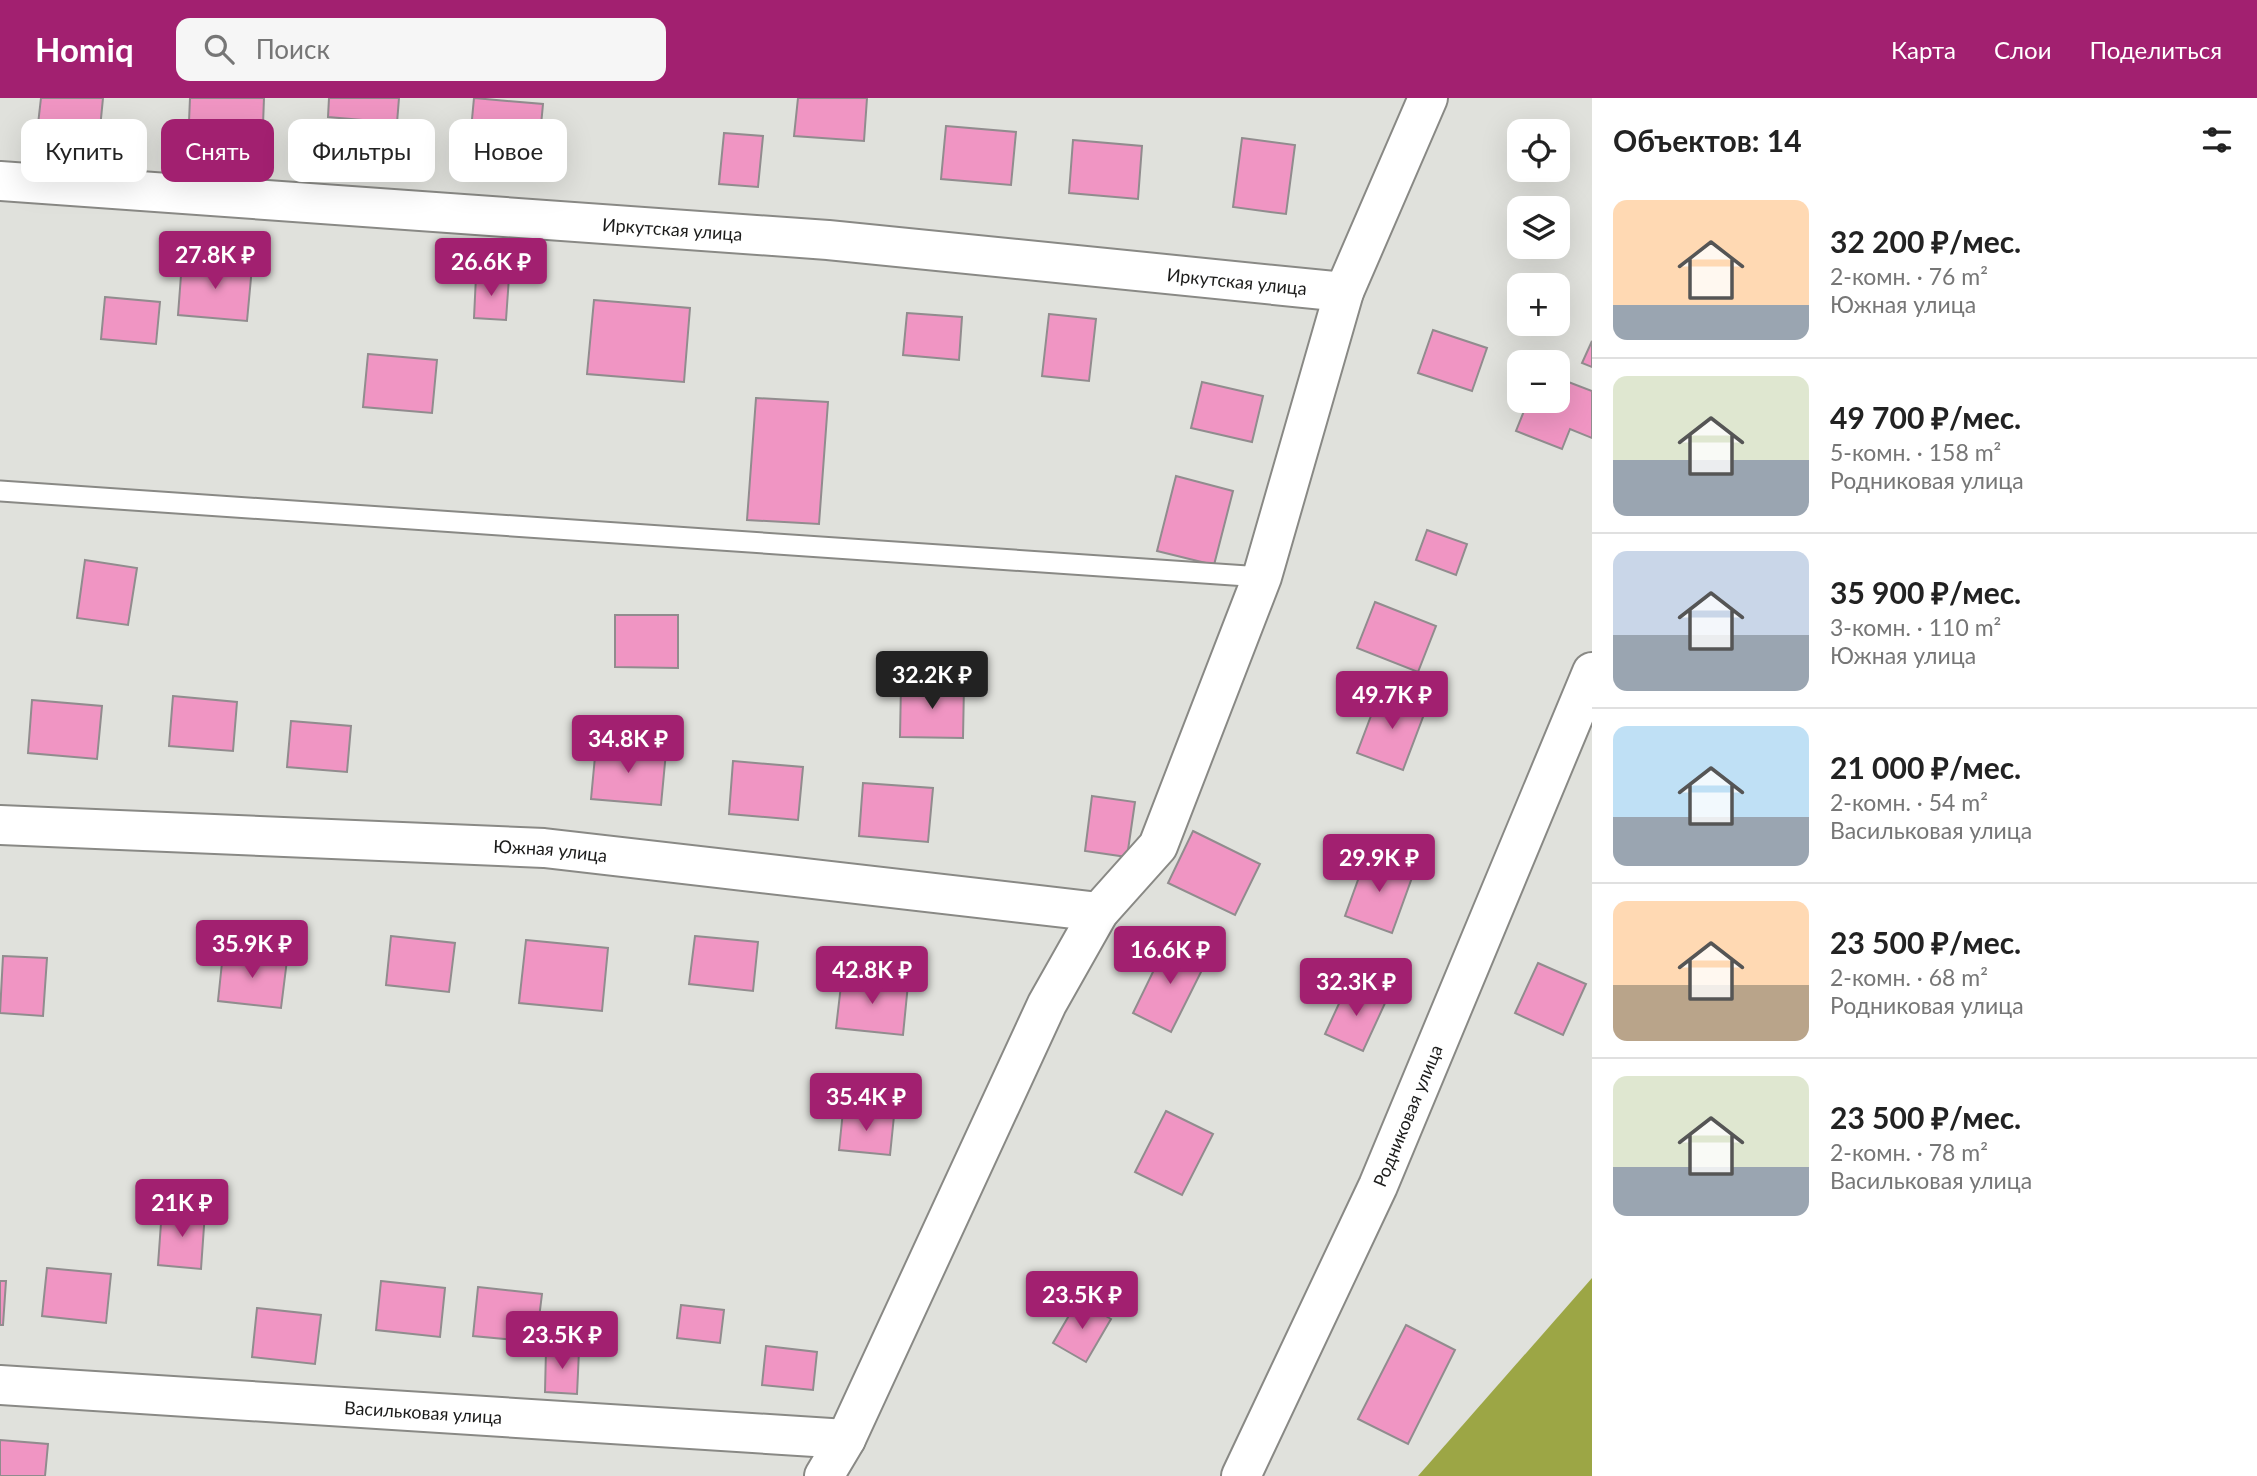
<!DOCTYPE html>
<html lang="ru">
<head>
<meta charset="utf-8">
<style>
  body { margin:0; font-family:Lato,sans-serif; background:#f6f6f6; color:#222; height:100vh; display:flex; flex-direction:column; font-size:26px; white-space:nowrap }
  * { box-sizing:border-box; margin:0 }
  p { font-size:23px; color:#767676 }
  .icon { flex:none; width:38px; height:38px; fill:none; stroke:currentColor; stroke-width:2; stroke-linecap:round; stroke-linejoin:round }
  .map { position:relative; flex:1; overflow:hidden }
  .side { display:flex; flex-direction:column; background:#fff; width:665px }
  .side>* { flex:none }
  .banner { position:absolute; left:21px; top:21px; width:665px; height:63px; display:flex; gap:14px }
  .controls { position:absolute; left:1507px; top:21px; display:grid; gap:14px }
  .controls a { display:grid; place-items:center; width:63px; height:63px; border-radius:14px; background:#fff; box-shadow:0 7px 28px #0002; font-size:35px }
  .price { position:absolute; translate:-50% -60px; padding:0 16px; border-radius:7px; background:#a22070; color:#fff; font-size:23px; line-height:46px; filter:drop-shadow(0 2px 4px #0008) }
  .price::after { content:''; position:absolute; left:50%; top:42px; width:21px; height:16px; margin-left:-10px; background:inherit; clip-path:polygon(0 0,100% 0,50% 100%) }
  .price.current { background:#222; color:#fff }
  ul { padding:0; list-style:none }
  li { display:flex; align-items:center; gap:21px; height:175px; padding:0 21px }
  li+li { border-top:2px solid #e0e0e0 }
  li span { display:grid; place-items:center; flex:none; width:196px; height:140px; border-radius:14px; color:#555 }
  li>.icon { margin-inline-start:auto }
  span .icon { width:84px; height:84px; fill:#fffc; stroke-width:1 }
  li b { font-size:30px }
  h2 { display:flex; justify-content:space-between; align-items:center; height:84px; padding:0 21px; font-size:30px }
  .tag { padding:0 24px; border-radius:14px; background:#fff; box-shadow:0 7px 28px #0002; font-size:24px; line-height:63px }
  .tag.current { background:#a22070; color:#fff }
  header { display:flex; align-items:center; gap:42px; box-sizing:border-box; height:98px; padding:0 35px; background:#a22070; color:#fff }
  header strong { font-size:33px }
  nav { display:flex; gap:38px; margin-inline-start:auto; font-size:24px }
  .search { width:490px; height:63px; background:#f6f6f6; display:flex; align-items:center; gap:18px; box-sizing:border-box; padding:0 24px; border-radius:14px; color:#767676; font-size:26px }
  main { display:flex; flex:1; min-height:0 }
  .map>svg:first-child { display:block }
</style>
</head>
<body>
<header>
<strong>Homiq</strong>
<div class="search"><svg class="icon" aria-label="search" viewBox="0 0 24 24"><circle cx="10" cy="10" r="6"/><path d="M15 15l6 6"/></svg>Поиск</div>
<nav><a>Карта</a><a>Слои</a><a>Поделиться</a></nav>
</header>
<main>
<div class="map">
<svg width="1592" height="1378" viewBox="0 0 1592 1378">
  <rect width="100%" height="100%" fill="#e0e1dc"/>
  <path fill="#9ca645" d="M1592 1180V1378H1418Z"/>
  <g fill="#f095c3" stroke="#918c8e" stroke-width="2">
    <path d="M41 0H103L99 41 37 35Z"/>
    <path d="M190 0H264L263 27 189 24Z"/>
    <path d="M329 0H399L397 25 328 19Z"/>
    <path d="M474 0 543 6 538 59 469 53Z"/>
    <path d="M798 0H867L864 43 794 38Z"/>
    <path d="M946 28 1016 34 1011 87 941 81Z"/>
    <path d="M724 35 763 38 758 89 719 86Z"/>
    <path d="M1242 40 1295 47 1286 116 1233 109Z"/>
    <path d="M1073 42 1142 48 1138 101 1069 95Z"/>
    <path d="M182 164 252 169 247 223 178 217Z"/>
    <path d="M476 178 509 179 506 222 474 220Z"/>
    <path d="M105 199 160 204 156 246 101 241Z"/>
    <path d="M594 202 690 210 684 284 587 276Z"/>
    <path d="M907 215 962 219 959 262 903 257Z"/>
    <path d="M1049 216 1096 221 1089 283 1042 278Z"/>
    <path d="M1433 232 1487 250 1472 293 1418 275Z"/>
    <path d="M1592 243V269L1582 265Z"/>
    <path d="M368 256 437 262 432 315 363 309Z"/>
    <path d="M1558 280 1592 293V340L1570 331 1562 351 1516 333 1528 303H1558Z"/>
    <path d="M1202 284 1263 298 1252 344 1191 330Z"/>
    <path d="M756 300 828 304 819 426 747 422Z"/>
    <path d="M1176 378 1233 393 1214 467 1157 453Z"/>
    <path d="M1427 432 1467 446 1456 477 1416 462Z"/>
    <path d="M85 462 137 470 128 527 77 520Z"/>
    <path d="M1375 504 1436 528 1418 574 1357 550Z"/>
    <path d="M615 517H678V570L615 569Z"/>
    <path d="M901 586 964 587 963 640 900 639Z"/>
    <path d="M1380 594 1426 611 1403 672 1357 655Z"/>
    <path d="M173 598 237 604 233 653 169 648Z"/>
    <path d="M32 602 102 608 97 661 28 655Z"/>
    <path d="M291 623 351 628 347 674 287 669Z"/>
    <path d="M596 648 666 654 661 707 591 701Z"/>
    <path d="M733 663 803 669 798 722 729 716Z"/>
    <path d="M863 685 933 690 928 744 859 738Z"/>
    <path d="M1092 698 1135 704 1127 759 1085 753Z"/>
    <path d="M1193 733 1260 766 1235 817 1168 785Z"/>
    <path d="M1367 757 1414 774 1392 835 1345 818Z"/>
    <path d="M391 838 455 845 449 894 386 887Z"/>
    <path d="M695 838 758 844 753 893 689 886Z"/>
    <path d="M526 842 608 850 602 913 519 905Z"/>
    <path d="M1168 843 1207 862 1171 934 1133 915Z"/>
    <path d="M223 855 287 862 281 910 218 903Z"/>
    <path d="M3 858 47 860 43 918 0 915Z"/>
    <path d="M1538 865 1586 886 1563 937 1515 915Z"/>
    <path d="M842 879 908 886 903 937 836 930Z"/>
    <path d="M1348 886 1386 903 1363 953 1325 936Z"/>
    <path d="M843 1013 894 1018 890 1057 839 1052Z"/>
    <path d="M1166 1013 1213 1036 1182 1097 1135 1074Z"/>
    <path d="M162 1111 205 1114 201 1171 158 1167Z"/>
    <path d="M47 1170 111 1176 106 1225 42 1218Z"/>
    <path d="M0 1183H6L3 1227H0Z"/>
    <path d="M381 1183 445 1190 440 1239 376 1232Z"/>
    <path d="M478 1189 542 1196 536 1244 473 1238Z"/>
    <path d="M1078 1202 1111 1221 1086 1264 1053 1245Z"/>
    <path d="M681 1207 724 1212 720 1245 677 1240Z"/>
    <path d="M257 1210 321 1217 315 1266 252 1259Z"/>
    <path d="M1406 1227 1455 1252 1408 1346 1358 1321Z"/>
    <path d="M766 1248 817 1254 813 1292 762 1287Z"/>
    <path d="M546 1251 579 1253 577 1296 545 1294Z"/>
    <path d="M0 1342 48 1346 45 1378H0Z"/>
  </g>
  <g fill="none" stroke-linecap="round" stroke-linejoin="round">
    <defs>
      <path id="service" d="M0 393 1262 479"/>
      <g id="minor">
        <path id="s1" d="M0 83 828 142 1344 194"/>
        <path id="s2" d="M0 727 544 750 1099 814"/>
        <path id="s3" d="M0 1287 846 1341"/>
        <path d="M824 1378 846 1341 1047 906 1099 814 1158 748 1262 479 1344 194 1428 0"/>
        <path id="s4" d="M1241 1378 1378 1088 1592 574"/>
      </g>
    </defs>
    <use href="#service" stroke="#898985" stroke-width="23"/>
    <use href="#minor" stroke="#898985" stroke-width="42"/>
    <use href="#service" stroke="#fff" stroke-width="19"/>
    <use href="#minor" stroke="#fff" stroke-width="38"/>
  </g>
  <g text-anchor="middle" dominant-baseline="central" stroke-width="5" stroke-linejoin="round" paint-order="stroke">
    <g font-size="18" fill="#1c1c1b" stroke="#e0e1dc">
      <text stroke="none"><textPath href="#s1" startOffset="674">Иркутская улица</textPath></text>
      <text stroke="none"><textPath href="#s1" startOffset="1241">Иркутская улица</textPath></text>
      <text stroke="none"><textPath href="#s2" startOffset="551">Южная улица</textPath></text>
      <text stroke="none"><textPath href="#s4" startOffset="397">Родниковая улица</textPath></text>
      <text stroke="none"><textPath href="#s3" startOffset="424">Васильковая улица</textPath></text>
    </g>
  </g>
</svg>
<div class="controls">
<a><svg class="icon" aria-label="locate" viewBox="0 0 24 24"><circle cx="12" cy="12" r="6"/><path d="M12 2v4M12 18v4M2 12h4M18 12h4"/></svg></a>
<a><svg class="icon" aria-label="layers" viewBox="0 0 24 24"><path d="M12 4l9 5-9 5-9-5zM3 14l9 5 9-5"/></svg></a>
<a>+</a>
<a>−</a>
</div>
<b class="price" style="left:215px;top:193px">27.8K ₽</b>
<b class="price" style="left:491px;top:200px">26.6K ₽</b>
<b class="price current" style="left:932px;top:613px">32.2K ₽</b>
<b class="price" style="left:1392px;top:633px">49.7K ₽</b>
<b class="price" style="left:628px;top:677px">34.8K ₽</b>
<b class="price" style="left:1379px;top:796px">29.9K ₽</b>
<b class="price" style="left:252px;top:882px">35.9K ₽</b>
<b class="price" style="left:1170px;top:888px">16.6K ₽</b>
<b class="price" style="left:872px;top:908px">42.8K ₽</b>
<b class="price" style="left:1356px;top:920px">32.3K ₽</b>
<b class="price" style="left:866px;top:1035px">35.4K ₽</b>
<b class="price" style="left:182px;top:1141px">21K ₽</b>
<b class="price" style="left:1082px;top:1233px">23.5K ₽</b>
<b class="price" style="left:562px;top:1273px">23.5K ₽</b>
<div class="banner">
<a class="tag">Купить</a>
<a class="tag current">Снять</a>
<a class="tag">Фильтры</a>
<a class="tag">Новое</a>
</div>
</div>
<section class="side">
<h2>Объектов: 14<svg class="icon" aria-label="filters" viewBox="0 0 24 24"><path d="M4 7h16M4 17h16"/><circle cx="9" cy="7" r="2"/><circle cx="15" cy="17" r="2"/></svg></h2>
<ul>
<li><span style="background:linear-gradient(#ffd9b3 75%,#9aa5b1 0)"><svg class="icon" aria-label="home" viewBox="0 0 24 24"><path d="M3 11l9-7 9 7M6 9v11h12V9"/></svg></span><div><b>32 200 ₽/мес.</b><p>2-комн. · 76 m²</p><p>Южная улица</p></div></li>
<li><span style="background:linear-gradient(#dfe7d0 60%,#9aa5b1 0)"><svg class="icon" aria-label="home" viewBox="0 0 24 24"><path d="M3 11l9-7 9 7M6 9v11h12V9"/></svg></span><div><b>49 700 ₽/мес.</b><p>5-комн. · 158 m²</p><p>Родниковая улица</p></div></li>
<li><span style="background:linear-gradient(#c9d6e8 60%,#9aa5b1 0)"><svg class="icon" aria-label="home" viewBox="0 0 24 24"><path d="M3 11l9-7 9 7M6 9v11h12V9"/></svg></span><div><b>35 900 ₽/мес.</b><p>3-комн. · 110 m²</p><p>Южная улица</p></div></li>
<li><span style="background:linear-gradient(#bfe0f5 65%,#9aa5b1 0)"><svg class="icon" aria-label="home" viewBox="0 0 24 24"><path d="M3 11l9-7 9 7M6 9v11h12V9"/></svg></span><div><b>21 000 ₽/мес.</b><p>2-комн. · 54 m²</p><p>Васильковая улица</p></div></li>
<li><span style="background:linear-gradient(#ffd9b3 60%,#b9a48a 0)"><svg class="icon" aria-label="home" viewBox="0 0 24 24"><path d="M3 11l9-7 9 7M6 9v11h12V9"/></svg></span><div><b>23 500 ₽/мес.</b><p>2-комн. · 68 m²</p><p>Родниковая улица</p></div></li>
<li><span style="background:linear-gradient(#dfe7d0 65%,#9aa5b1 0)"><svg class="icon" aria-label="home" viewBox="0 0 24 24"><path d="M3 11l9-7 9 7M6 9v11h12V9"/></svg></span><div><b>23 500 ₽/мес.</b><p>2-комн. · 78 m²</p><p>Васильковая улица</p></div></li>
</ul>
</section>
</main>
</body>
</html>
